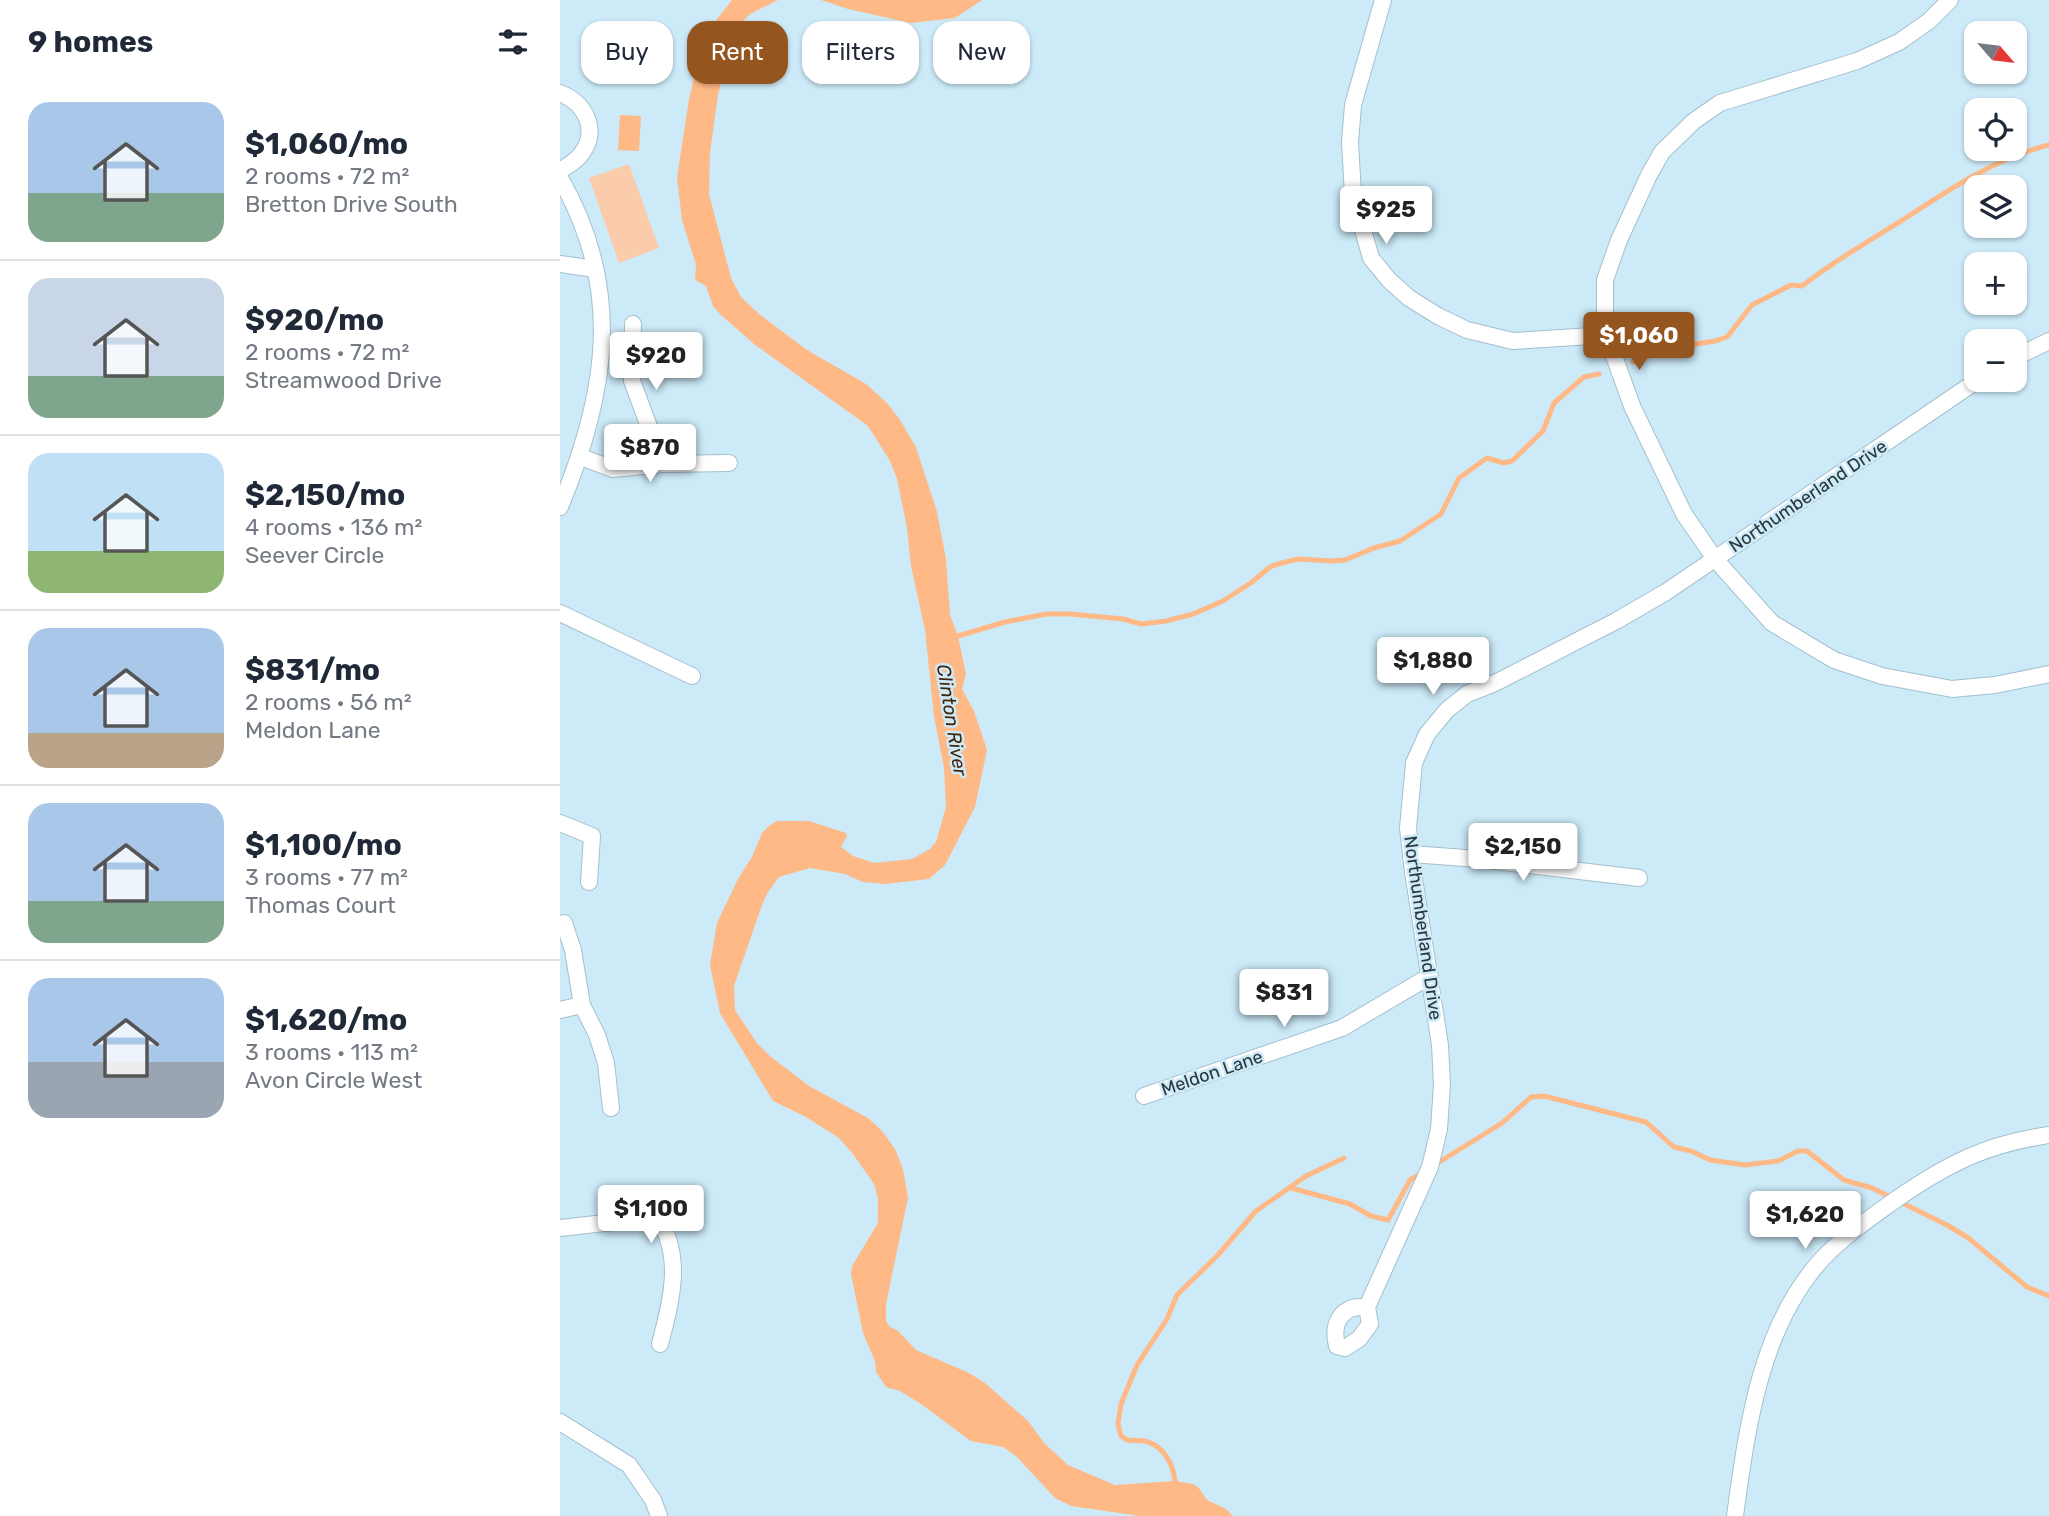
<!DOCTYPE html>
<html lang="en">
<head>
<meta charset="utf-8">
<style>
  body { margin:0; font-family:Rubik,sans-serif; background:#f6f6f7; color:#1f2937; height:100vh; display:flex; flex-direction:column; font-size:26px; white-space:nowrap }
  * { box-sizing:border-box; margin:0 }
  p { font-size:23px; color:#747a83 }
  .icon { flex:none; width:38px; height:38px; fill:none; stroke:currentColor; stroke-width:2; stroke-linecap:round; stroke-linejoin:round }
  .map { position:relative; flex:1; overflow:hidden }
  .details { display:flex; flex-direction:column; background:#fff; width:560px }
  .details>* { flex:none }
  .top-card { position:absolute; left:21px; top:21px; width:665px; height:63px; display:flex; gap:14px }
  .needle { width:46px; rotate:118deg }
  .fabs { position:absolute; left:1404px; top:21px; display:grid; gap:14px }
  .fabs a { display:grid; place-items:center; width:63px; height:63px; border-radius:14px; background:#fff; box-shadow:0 2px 5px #0004; font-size:35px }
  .price { position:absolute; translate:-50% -60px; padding:0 16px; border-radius:7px; background:#fff; color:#222; font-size:23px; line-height:46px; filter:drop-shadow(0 2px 4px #0008) }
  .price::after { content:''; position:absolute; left:50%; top:42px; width:21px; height:16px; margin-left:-10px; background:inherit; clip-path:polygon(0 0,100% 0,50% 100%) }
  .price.on { background:#95551e; color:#fff }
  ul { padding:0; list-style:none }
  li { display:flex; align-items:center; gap:21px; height:175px; padding:0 28px }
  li+li { border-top:2px solid #e0e1e3 }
  li span { display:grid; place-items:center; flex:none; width:196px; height:140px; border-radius:21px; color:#555 }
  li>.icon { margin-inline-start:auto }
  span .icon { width:84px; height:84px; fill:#fffc; stroke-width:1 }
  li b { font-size:30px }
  h2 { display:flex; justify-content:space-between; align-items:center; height:84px; padding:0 28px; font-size:30px }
  .tag { padding:0 24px; border-radius:21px; background:#fff; box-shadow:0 2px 5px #0004; font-size:24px; line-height:63px }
  .tag.on { background:#95551e; color:#fff }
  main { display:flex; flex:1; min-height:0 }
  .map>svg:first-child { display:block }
</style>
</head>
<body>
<main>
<section class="details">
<h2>9 homes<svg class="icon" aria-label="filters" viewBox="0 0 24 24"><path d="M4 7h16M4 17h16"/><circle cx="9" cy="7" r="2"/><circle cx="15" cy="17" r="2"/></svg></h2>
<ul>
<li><span style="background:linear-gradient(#a9c7e8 65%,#7fa58c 0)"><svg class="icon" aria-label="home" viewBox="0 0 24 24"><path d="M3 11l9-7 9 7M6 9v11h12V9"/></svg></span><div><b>$1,060/mo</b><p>2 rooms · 72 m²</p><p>Bretton Drive South</p></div></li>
<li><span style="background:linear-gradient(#c9d6e8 70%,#7fa58c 0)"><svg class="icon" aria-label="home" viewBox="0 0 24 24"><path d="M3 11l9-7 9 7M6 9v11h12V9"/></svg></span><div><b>$920/mo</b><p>2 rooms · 72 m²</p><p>Streamwood Drive</p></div></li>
<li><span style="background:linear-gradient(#bfe0f5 70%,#8fb573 0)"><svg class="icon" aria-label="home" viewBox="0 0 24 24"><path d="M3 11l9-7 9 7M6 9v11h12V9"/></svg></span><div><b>$2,150/mo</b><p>4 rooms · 136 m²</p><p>Seever Circle</p></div></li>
<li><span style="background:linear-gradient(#a9c7e8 75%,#b9a48a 0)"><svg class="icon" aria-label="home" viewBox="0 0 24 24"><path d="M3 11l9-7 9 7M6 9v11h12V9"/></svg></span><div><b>$831/mo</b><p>2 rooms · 56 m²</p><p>Meldon Lane</p></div></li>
<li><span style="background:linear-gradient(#a9c7e8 70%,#7fa58c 0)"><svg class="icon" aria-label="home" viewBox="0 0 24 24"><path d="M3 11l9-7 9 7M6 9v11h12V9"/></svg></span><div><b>$1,100/mo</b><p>3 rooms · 77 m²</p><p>Thomas Court</p></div></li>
<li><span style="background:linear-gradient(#a9c7e8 60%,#9aa5b1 0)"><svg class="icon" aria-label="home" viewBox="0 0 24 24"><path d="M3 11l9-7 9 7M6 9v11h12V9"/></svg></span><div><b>$1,620/mo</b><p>3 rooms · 113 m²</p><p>Avon Circle West</p></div></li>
</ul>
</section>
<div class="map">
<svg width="1489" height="1516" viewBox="0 0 1489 1516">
  <rect width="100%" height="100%" fill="#cceaf8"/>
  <path fill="#fbccab" d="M69 164 99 248 59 263 29 178Z"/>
  <g fill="#feb987">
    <path d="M172 0H218L190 14 174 31 158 95 150 152 149 194 171 278 181 297 199 314 247 350 306 384 327 403 340 420 356 447 377 512 386 559 390 615 398 636 406 674 402 689 414 711 427 750 415 807 385 865 369 879 325 884 303 882 285 874 250 868 219 877 208 892 202 905 174 986 175 1010 197 1043 210 1056 249 1086 308 1118 323 1132 335 1149 343 1169 348 1198 326 1304V1321L330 1327 337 1330 356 1350 409 1373 425 1383 468 1421 485 1444 508 1465 555 1485 615 1481 633 1484 638 1487 647 1500 666 1509 673 1516H580L511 1506 495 1498 456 1456 443 1447 411 1441 361 1404 340 1391 326 1387 316 1372 315 1361 303 1333 291 1274 292 1266 318 1223V1198L314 1184 293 1154 279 1138 246 1117 213 1101 160 1013 150 965 157 923 178 879 192 857 202 833 209 826 217 821H249L286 833 287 836 281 847 293 856 314 863 352 859 370 849 376 842 386 807 384 768 374 716 365 630 351 566 347 528 337 479 330 461 308 426 194 344 161 315 153 306 146 286 135 280 136 265 122 220 117 178 129 99 139 56 154 23Z"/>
    <path d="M261 0H422L395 18 351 23 288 9Z"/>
    <path d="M60 115 81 116 79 151 58 150Z"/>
  </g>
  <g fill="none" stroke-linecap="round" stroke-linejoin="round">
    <g stroke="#feb987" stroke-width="5">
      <path d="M1073 362 1086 355 1109 351 1123 346 1155 341 1167 337 1192 305 1231 285 1242 286C1274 261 1307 242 1341 221 1387 191 1435 158 1489 145"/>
      <path d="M398 636 445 622 486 614H510L563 619 581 624 606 621 633 614 663 601 692 582 710 567 718 564 738 559 772 561 785 560 814 548 840 541 881 514 899 478 927 458 944 463 952 461 983 431 994 403 1024 377 1039 374"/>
      <path d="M876 1164 942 1123 971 1097 984 1096 1086 1122 1114 1147 1131 1151 1150 1160 1185 1165 1218 1161 1238 1151H1247L1284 1180 1312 1188 1387 1225 1407 1237 1467 1287 1489 1296"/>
      <path d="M731 1188 790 1204 811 1216 828 1220 850 1180 862 1173"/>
      <path d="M615 1481C613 1464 604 1446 585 1441 579 1440 573 1441 567 1440L561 1436 558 1424 561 1404 577 1365 607 1319 617 1295 657 1256 696 1211 746 1176 784 1158"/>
    </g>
    <defs>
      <g id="minor">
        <path d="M823 0 793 105 790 142 793 195 811 258 829 280 849 298 878 316 907 330 953 341 1048 335"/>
        <path d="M1390 0 1369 21 1339 42 1297 61 1160 103 1134 121 1102 152 1089 175 1059 240 1045 280V316L1049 342 1072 406 1124 514 1155 559 1212 623 1274 660 1322 676 1392 689 1435 685 1489 674"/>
        <path d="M0 93C25 103 39 129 22 153 17 161 7 166 0 171"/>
        <path d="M0 178C64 289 47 394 0 507"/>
        <path d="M0 264 35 269"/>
        <path d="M73 324 72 381 103 464"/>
        <path d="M1454 358 1489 341"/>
        <path d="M21 457 53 469 103 464 169 463"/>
        <path d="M0 613 132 676"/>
        <path d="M0 823 32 836 29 882"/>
        <path d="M851 854 919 859 1079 878"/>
        <path d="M4 923 13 950 22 1005 37 1035 46 1063 51 1108"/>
        <path d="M0 1010 22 1005"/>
        <path d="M584 1096 782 1028 870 976"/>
        <path d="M0 1228 97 1217C124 1256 111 1301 100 1344"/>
        <path d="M807 1307C782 1305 771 1322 777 1346L785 1348 799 1339 810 1324 807 1307 870 1167 879 1129 882 1085 880 1045 853 872 848 828 854 763 867 734 887 710 907 694 935 683 1056 621 1106 592 1418 380"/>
        <path d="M0 1422 69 1465 93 1500 99 1516"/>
        <path d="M1175 1516C1187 1428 1200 1326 1263 1258 1285 1235 1313 1216 1338 1198 1389 1163 1427 1144 1489 1135"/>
      </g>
    </defs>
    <use href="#minor" stroke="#a3c0ce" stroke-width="18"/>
    <use href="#minor" stroke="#fff" stroke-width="16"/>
  </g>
  <g text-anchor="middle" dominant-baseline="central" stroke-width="5" stroke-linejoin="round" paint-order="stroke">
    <g font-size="18" fill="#2a363b" stroke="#cceaf8">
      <text transform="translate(1248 496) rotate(-34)">Northumberland Drive</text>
      <text transform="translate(863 928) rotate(82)">Northumberland Drive</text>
      <text transform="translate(652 1073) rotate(-19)">Meldon Lane</text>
    </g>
    <g font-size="19" font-style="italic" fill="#452408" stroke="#cceaf8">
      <text transform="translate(392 720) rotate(81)">Clinton River</text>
    </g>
  </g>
</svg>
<div class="fabs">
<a><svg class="needle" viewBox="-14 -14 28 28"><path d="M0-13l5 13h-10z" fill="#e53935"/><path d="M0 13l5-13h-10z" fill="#747a83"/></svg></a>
<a><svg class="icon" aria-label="locate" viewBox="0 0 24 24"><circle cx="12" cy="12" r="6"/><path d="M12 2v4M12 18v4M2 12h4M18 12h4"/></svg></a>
<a><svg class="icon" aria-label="layers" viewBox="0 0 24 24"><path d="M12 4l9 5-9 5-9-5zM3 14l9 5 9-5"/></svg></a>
<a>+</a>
<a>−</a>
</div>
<b class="price" style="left:826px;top:246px">$925</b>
<b class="price on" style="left:1079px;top:372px">$1,060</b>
<b class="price" style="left:96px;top:392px">$920</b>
<b class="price" style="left:90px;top:484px">$870</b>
<b class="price" style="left:873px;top:697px">$1,880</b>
<b class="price" style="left:963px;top:883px">$2,150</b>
<b class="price" style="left:724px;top:1029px">$831</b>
<b class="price" style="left:91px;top:1245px">$1,100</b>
<b class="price" style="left:1245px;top:1251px">$1,620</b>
<div class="top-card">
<a class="tag">Buy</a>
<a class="tag on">Rent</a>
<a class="tag">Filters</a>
<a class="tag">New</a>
</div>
</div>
</main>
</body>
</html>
